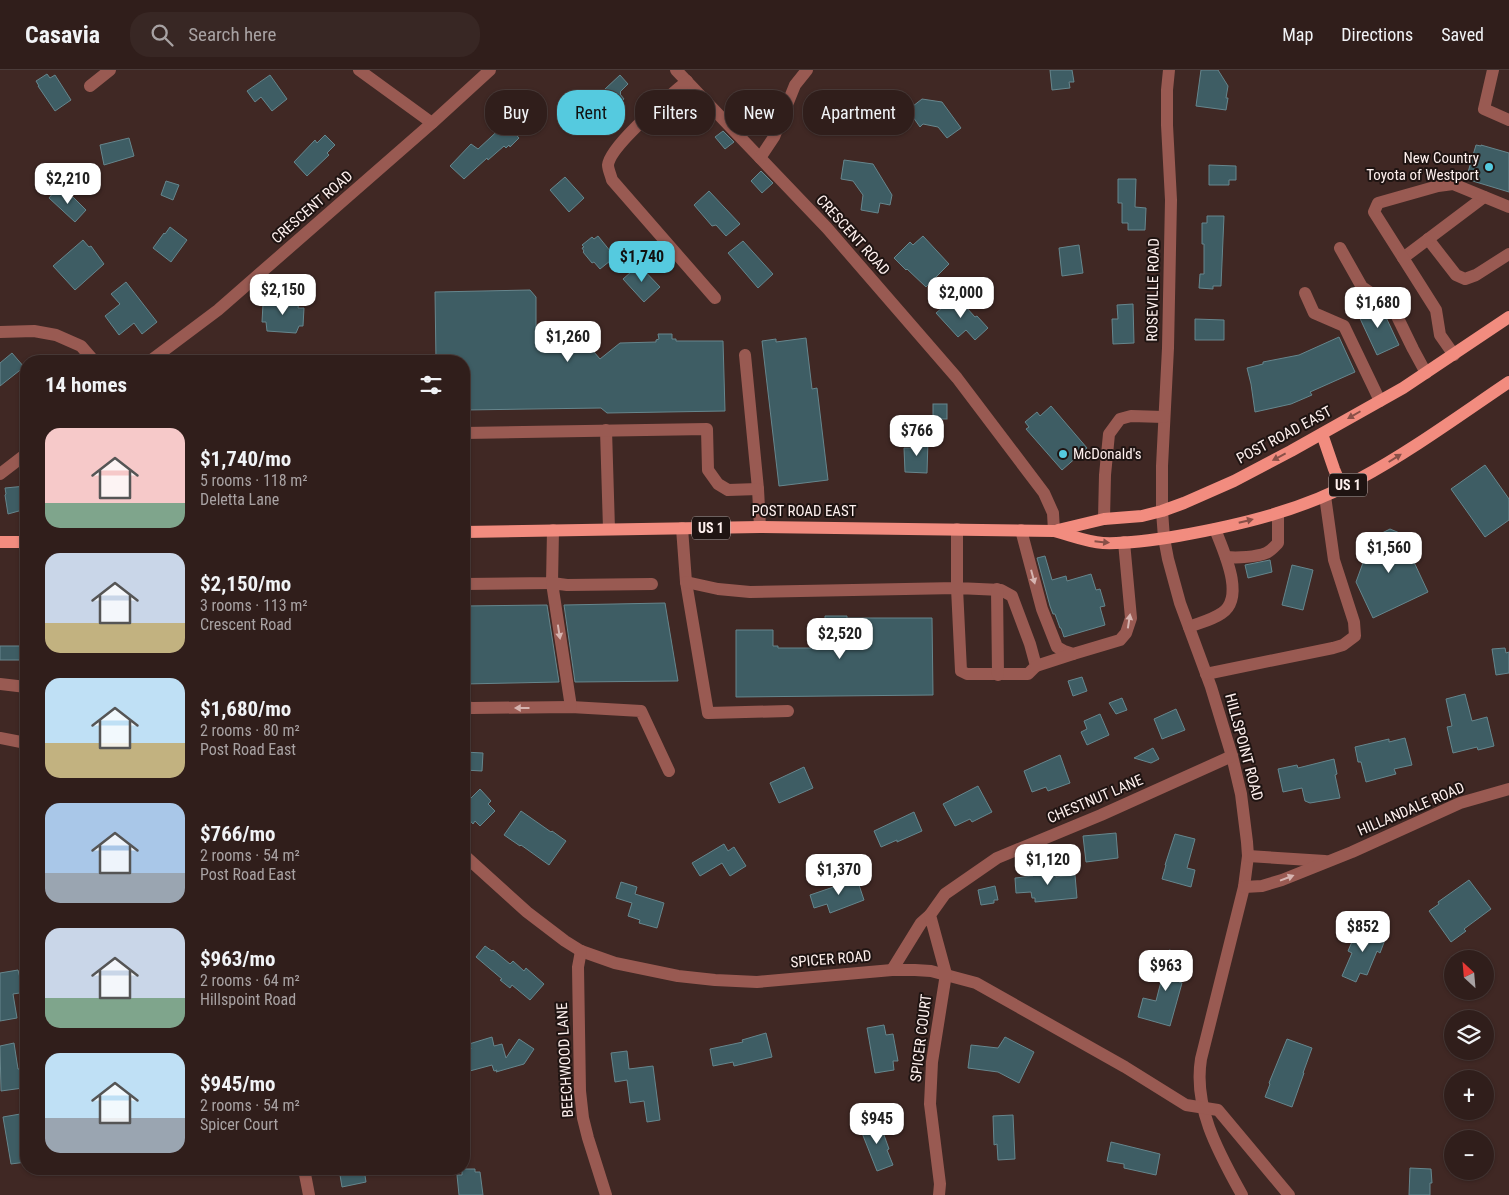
<!DOCTYPE html>
<html lang="en">
<head>
<meta charset="utf-8">
<style>
  body { margin:0; font-family:"Roboto Condensed",sans-serif; background:#382724; color:#f1f3f6; height:100vh; display:flex; flex-direction:column; font-size:19px; white-space:nowrap }
  * { box-sizing:border-box; margin:0 }
  p { font-size:16px; color:#a8a2a3 }
  .icon { flex:none; width:28px; height:28px; fill:none; stroke:currentColor; stroke-width:2; stroke-linecap:round; stroke-linejoin:round }
  .map { position:relative; flex:1; overflow:hidden }
  .sheet { position:absolute; left:20px; top:285px; width:450px; height:820px; display:flex; flex-direction:column; background:#301e1b; border-radius:20px; box-shadow:0 1px 4px #0004,0 0 0 1px #4b3c3a }
  .sheet>* { flex:none }
  .banner { position:absolute; left:485px; top:20px; width:475px; height:45px; display:flex; gap:10px }
  .needle { width:32px; rotate:334deg }
  .fabs { position:absolute; left:1444px; top:880px; display:grid; gap:10px }
  .fabs a { display:grid; place-items:center; width:50px; height:50px; border-radius:50%; background:#301e1b; box-shadow:0 1px 4px #0004,0 0 0 1px #4b3c3a; font-size:25px }
  .price { position:absolute; translate:-50% -42px; padding:0 11px; border-radius:10px; background:#fff; color:#222; font-size:16px; line-height:32px; filter:drop-shadow(0 1px 2px #0008) }
  .price::after { content:''; position:absolute; left:50%; top:30px; width:15px; height:11px; margin-left:-8px; background:inherit; clip-path:polygon(0 0,100% 0,50% 100%) }
  .price.on { background:#55cadf; color:#111 }
  ul { padding:0; list-style:none }
  li { display:flex; align-items:center; gap:15px; height:125px; padding:0 25px }
  li span { display:grid; place-items:center; flex:none; width:140px; height:100px; border-radius:15px; color:#555 }
  li>.icon { margin-inline-start:auto }
  span .icon { width:60px; height:60px; fill:#fffc; stroke-width:1 }
  li b { font-size:21px }
  h2 { display:flex; justify-content:space-between; align-items:center; height:60px; padding:0 25px; font-size:21px }
  .tag { padding:0 18px; border-radius:20px; background:#301e1b; box-shadow:0 1px 4px #0004,0 0 0 1px #4b3c3a; font-size:18px; line-height:45px }
  .tag.on { background:#55cadf; color:#111 }
  header { display:flex; align-items:center; gap:30px; box-sizing:border-box; height:70px; padding:0 25px; background:#301e1b; border-bottom:1px solid #4b3c3a }
  header strong { font-size:24px }
  nav { display:flex; gap:28px; margin-inline-start:auto; font-size:18px }
  .search { width:350px; height:45px; background:#382724; display:flex; align-items:center; gap:12px; box-sizing:border-box; padding:0 18px; border-radius:20px; color:#a8a2a3; font-size:19px }
  .map>svg:first-child { display:block }
</style>
</head>
<body>
<header>
<strong>Casavia</strong>
<div class="search"><svg class="icon" aria-label="search" viewBox="0 0 24 24"><circle cx="10" cy="10" r="6"/><path d="M15 15l6 6"/></svg>Search here</div>
<nav><a>Map</a><a>Directions</a><a>Saved</a></nav>
</header>
<div class="map">
<svg width="1509" height="1125" viewBox="0 0 1509 1125">
  <rect width="100%" height="100%" fill="#402824"/>
  <g fill="#3e5d64" stroke="#66868d">
    <path d="M1050 0H1072L1074 12H1069L1070 18 1052 20Z"/>
    <path d="M1201 0H1218L1228 16 1226 28H1228L1226 40 1196 36Z"/>
    <path d="M47 4 50 8 55 5 71 30 55 41 38 16H39L36 11Z"/>
    <path d="M270 5 287 29 272 41 261 27 255 32 247 21Z"/>
    <path d="M620 5 628 14 620 22 621 23 620 24 624 29 603 47 590 33Z"/>
    <path d="M515 26 528 40 510 58 519 68 510 77 509 75 506 78 504 76 488 90 487 88 464 109 450 96 471 74 478 79 504 55 494 44Z"/>
    <path d="M922 29 942 32 961 58 947 68 938 57 923 54 920 57 908 40Z"/>
    <path d="M723 61 734 72 725 79 715 67Z"/>
    <path d="M325 65 335 75 327 83 329 85 307 106 294 92 315 70 317 73Z"/>
    <path d="M129 68 134 86 104 95 100 75Z"/>
    <path d="M1476 75 1481 76V75L1509 83V122L1466 109Z"/>
    <path d="M844 90 873 94 892 125 890 135 880 133 878 143 861 140 863 125 853 111 841 109Z"/>
    <path d="M1209 95 1236 96V110H1229V115H1209Z"/>
    <path d="M761 101 773 113 762 123 751 111Z"/>
    <path d="M565 107 584 128 569 142 550 120Z"/>
    <path d="M1118 109H1136L1135 137 1146 138 1145 160H1128V153H1122V133H1118Z"/>
    <path d="M166 111 179 115 173 130 161 125Z"/>
    <path d="M57 118 71 129 73 127 86 140 75 152 49 128Z"/>
    <path d="M709 121 740 154 726 166 716 155 712 156 694 135Z"/>
    <path d="M1207 146H1224L1221 216H1213V219L1199 218 1200 204H1204V174H1202V153H1207Z"/>
    <path d="M170 157 187 170 171 192 153 178 164 163 165 164Z"/>
    <path d="M598 166 615 187 600 199 594 192 592 193 583 182 584 181 582 178 584 177 582 175 592 167 594 169Z"/>
    <path d="M923 166 949 194 926 217 907 199 906 200 894 188 910 172 913 175Z"/>
    <path d="M83 170 89 177 91 176 104 194 75 220 53 196Z"/>
    <path d="M743 171 773 204 758 218 728 183Z"/>
    <path d="M1079 175 1083 203 1062 206 1059 178Z"/>
    <path d="M639 195 660 217 644 232 623 209Z"/>
    <path d="M126 212 157 252 142 264 134 253 119 265 105 246 120 234 111 224Z"/>
    <path d="M530 220 536 227V269L582 268 600 289 620 273 656 272V270L659 269 658 264H672V269H676V271H723L725 341 607 343 601 338 464 340V291H436L435 222Z"/>
    <path d="M956 226 975 247 977 246 988 258 975 270 966 260 958 267 936 243Z"/>
    <path d="M270 229 299 231 298 238H304L303 256H299L296 263 267 261 266 252H262L263 234 269 235Z"/>
    <path d="M1133 234 1134 273 1113 274 1112 249H1118L1117 235Z"/>
    <path d="M1374 235 1383 241 1399 275 1377 285 1357 242Z"/>
    <path d="M1195 249 1224 250V270H1195Z"/>
    <path d="M1339 267 1355 302 1310 322 1312 325 1291 334 1255 342 1251 314 1247 298 1263 294V292L1299 285Z"/>
    <path d="M806 268 812 319 817 318 828 410 779 416 762 271 776 269V272Z"/>
    <path d="M12 283 24 297 0 316V293Z"/>
    <rect x="933" y="334" width="14" height="15"/>
    <path d="M1051 336 1087 378 1062 400 1026 359 1029 357 1025 352 1037 342 1040 346Z"/>
    <path d="M912 370H928L927 403 905 402 904 378H912Z"/>
    <path d="M1485 395 1509 429V450L1485 467 1451 419Z"/>
    <path d="M26 416V439L8 444 5 425 6 424 5 418Z"/>
    <path d="M1390 459 1407 466 1405 473 1428 522 1373 548 1356 512 1372 468Z"/>
    <path d="M1045 486 1052 510 1066 506 1067 511 1091 504 1096 520 1100 519 1105 536 1100 537 1105 555 1064 567 1061 558H1060L1055 544H1053L1050 536 1037 488Z"/>
    <path d="M1270 490 1272 502 1248 508 1245 495Z"/>
    <path d="M1292 495 1313 500 1303 540 1282 535Z"/>
    <path d="M665 533 678 611 575 612 564 535Z"/>
    <path d="M547 535 559 612 464 614V536Z"/>
    <path d="M825 546H847V548H932L933 625 736 627V560H773V576H778V578H811V576H817L816 550H825Z"/>
    <rect x="0" y="576" width="26" height="14"/>
    <path d="M1505 578 1506 583 1509 582V603L1496 605 1492 579Z"/>
    <path d="M1082 607 1087 621 1073 626 1068 611Z"/>
    <path d="M1465 624 1472 651 1487 647 1494 676 1478 680 1477 677 1453 683 1447 657 1452 656 1446 629Z"/>
    <path d="M1122 628 1127 640 1116 644 1109 633Z"/>
    <path d="M1176 639 1185 660 1162 669 1154 649Z"/>
    <path d="M1100 644 1109 665 1087 675 1081 662 1087 659 1084 651Z"/>
    <path d="M1405 668 1412 695 1394 699 1396 704 1366 712 1361 692H1358L1355 677 1389 669V672Z"/>
    <path d="M1153 678 1159 689 1151 693 1134 688Z"/>
    <path d="M464 682 483 683 482 701 464 700Z"/>
    <path d="M1060 685 1070 713 1048 721 1046 717 1032 722 1024 701Z"/>
    <path d="M1334 689 1337 704 1335 705 1340 728 1310 733 1305 731 1302 718 1283 722 1278 699 1297 695 1298 698Z"/>
    <path d="M804 697 813 718 779 733 770 713Z"/>
    <path d="M978 716 992 742 972 752 970 749 955 756 943 734Z"/>
    <path d="M480 719 491 731 488 734 495 741 480 756 475 751 473 754 464 744V735Z"/>
    <path d="M521 741 551 762 552 761 566 771 549 795 521 775 520 776 504 765Z"/>
    <path d="M914 742 922 761 897 772V770L881 777 874 761Z"/>
    <path d="M1116 763 1118 788 1086 792 1083 766Z"/>
    <path d="M1175 764 1195 769 1187 798 1195 800 1191 817 1162 809 1166 795H1165Z"/>
    <path d="M724 774 728 781 734 777 746 796 730 806 722 793 700 806 692 793Z"/>
    <path d="M1055 799 1056 807 1075 805 1077 828 1035 832V828H1032L1031 822 1016 823 1015 808 1033 806V801Z"/>
    <path d="M857 809 864 830 830 843 827 834 814 838 810 825Z"/>
    <path d="M1469 810 1491 839 1464 859 1466 861 1451 872 1429 841 1439 834 1438 832Z"/>
    <path d="M621 812 637 817 635 824 664 833 657 858 639 853 640 850 628 846 632 833 616 828Z"/>
    <path d="M995 816 998 830H994V833L981 835 978 820Z"/>
    <path d="M1359 855 1386 867 1380 883 1377 881 1367 905 1360 903 1356 912 1342 906 1352 883 1348 881Z"/>
    <path d="M485 876 492 881 493 880 510 894 513 891 524 901 526 898 544 914 530 930 512 915 510 918 500 910 502 909 476 887Z"/>
    <path d="M1169 880 1187 884 1179 912 1182 913 1170 956 1138 947 1143 928 1156 931Z"/>
    <path d="M18 900 20 908 26 907V922L13 924 17 948 0 951V903Z"/>
    <path d="M884 955 886 965 893 964 898 991H893L894 1000 875 1003 867 958Z"/>
    <path d="M766 963 772 987 734 996 733 992 713 996 710 979 743 972 742 970Z"/>
    <path d="M492 967 494 976 502 974 506 988 519 969 534 979 524 994 496 1002 497 1000 494 1001 492 995 466 1002 464 988 470 986 468 980 471 979 469 974Z"/>
    <path d="M1005 967 1034 982 1019 1013 998 1002 968 998 971 975 998 978Z"/>
    <path d="M1287 969 1312 978 1303 1003H1304L1292 1037 1265 1027 1270 1014 1269 1013Z"/>
    <path d="M14 973 18 999H20L23 1018 1 1021 0 976Z"/>
    <path d="M627 981 629 999 653 996 660 1050 647 1052 644 1031 630 1033 627 1010 615 1012 611 983Z"/>
    <path d="M26 1043V1092L11 1094 3 1047Z"/>
    <path d="M1013 1045 1015 1089 998 1090 997 1074 994 1075 993 1046Z"/>
    <path d="M879 1051 889 1079 887 1080 893 1095 877 1101 860 1058Z"/>
    <path d="M1111 1072 1160 1084 1156 1105 1124 1098V1094L1107 1091Z"/>
    <path d="M1410 1098 1431 1099 1432 1113H1430V1125H1409Z"/>
    <path d="M339 1099H364L366 1112 342 1117Z"/>
    <path d="M462 1099H475V1102H480L483 1125H459L457 1105H462Z"/>
  </g>
  <g fill="none" stroke-linecap="round" stroke-linejoin="round">
    <g stroke="#995a52" stroke-width="12">
      <path d="M359 0 432 53"/>
      <path d="M676 0 827 158 957 308 1044 423 1053 443 1054 461"/>
      <path d="M1169 0 1167 20V55L1171 130 1168 278 1162 396V441L1164 468 1168 489 1180 533 1211 617 1232 686 1241 724 1247 772 1248 786 1244 817 1201 989C1193 1038 1219 1083 1242 1125"/>
      <path d="M1493 0 1484 39 1509 50"/>
      <path d="M687 11C670 26 610 75 608 95 608 99 611 106 612 110L715 228"/>
      <path d="M90 16 110 0"/>
      <path d="M760 88 774 67 795 15 807 0"/>
      <path d="M1428 169 1456 205 1465 209 1476 205 1509 184"/>
      <path d="M1340 178 1362 217 1393 238 1413 279 1426 303"/>
      <path d="M1403 188 1484 127"/>
      <path d="M1305 223 1314 243 1344 256 1380 331"/>
      <path d="M0 262 34 261 56 265 81 276 94 291"/>
      <path d="M745 285 758 419 760 457"/>
      <path d="M1454 285 1440 265 1436 240 1374 142 1378 133 1438 116 1453 114 1509 137"/>
      <path d="M150 291 218 240 432 53 490 0"/>
      <path d="M606 360 609 459"/>
      <path d="M464 363 707 359 708 400 718 414 728 420 758 419"/>
      <path d="M0 404 26 384"/>
      <path d="M1104 449 1105 405 1109 364 1120 349 1131 346 1164 347"/>
      <path d="M682 458 686 512 708 643 788 641"/>
      <path d="M1021 460 1042 539 1057 577 1064 581 1073 584 1120 570 1126 563 1131 548 1124 472"/>
      <path d="M1226 487C1238 488 1256 487 1266 483 1271 481 1275 476 1278 473V443"/>
      <path d="M686 512 718 519 750 522 957 518 1001 520 1012 526 1030 574 1036 596 1028 604H967L961 601 957 518V459"/>
      <path d="M464 514 552 513 553 460"/>
      <path d="M997 519 998 605"/>
      <path d="M1189 557C1199 553 1212 550 1222 543 1246 527 1223 480 1215 459"/>
      <path d="M1036 596 1073 584"/>
      <path d="M1206 604 1333 578 1343 575 1355 566 1354 552 1334 490 1325 426"/>
      <path d="M0 614 26 617"/>
      <path d="M464 637 472 638 571 637 641 641 669 701"/>
      <path d="M571 637 552 513 567 515 652 514"/>
      <path d="M0 668 26 673"/>
      <path d="M464 785 527 842 565 871 581 881 615 893 678 906 715 910 757 912 892 900H915L931 901 976 913 1125 997 1186 1035 1218 1040 1289 1125"/>
      <path d="M1248 786 1325 791"/>
      <path d="M1244 817 1262 816 1282 810 1352 782 1460 733 1509 719"/>
      <path d="M581 881 578 897 580 1021 583 1048 588 1068 606 1125"/>
      <path d="M892 900 921 853 930 845"/>
      <path d="M304 1099 309 1125"/>
      <path d="M939 1125 940 1114 930 1034 932 992 946 904 930 845 945 824 997 788 1101 745 1232 686"/>
    </g>
    <g stroke="#f28c7f" stroke-width="12">
      <path d="M1322 364 1334 399 1342 418"/>
      <path d="M1058 460 1104 449 1142 446 1162 441 1184 433 1234 411 1291 381 1403 318 1509 247"/>
      <path d="M464 462 760 457 1054 461C1070 465 1087 472 1103 473 1127 474 1154 470 1178 466 1240 455 1304 440 1359 409 1411 381 1460 345 1509 312"/>
      <path d="M0 472H26"/>
    </g>
  </g>
  <defs><path id="oneway-solid" d="M-6-.8H1V-3.2L6.5 0L1 3.2V.8H-6Z" transform="scale(1.25)"/></defs>
  <g fill="#885048">
    <use href="#oneway-solid" transform="translate(1354 345) rotate(150)"/>
    <use href="#oneway-solid" transform="translate(1279 387) rotate(152)"/>
    <use href="#oneway-solid" transform="translate(1395 388) rotate(-32)"/>
    <use href="#oneway-solid" transform="translate(1246 451) rotate(-14)"/>
    <use href="#oneway-solid" transform="translate(1102 472) rotate(6)"/>
  </g>
  <g fill="#d6b4b0">
    <use href="#oneway-solid" transform="translate(1033 507) rotate(75)"/>
    <use href="#oneway-solid" transform="translate(1129 551) rotate(-81)"/>
    <use href="#oneway-solid" transform="translate(559 562) rotate(81)"/>
    <use href="#oneway-solid" transform="translate(522 638) rotate(180)"/>
    <use href="#oneway-solid" transform="translate(1287 808) rotate(-21)"/>
  </g>
  <g fill="#55cadf" stroke="#1f1412" stroke-width="2">
    <circle cx="1489" cy="97" r="5"/>
    <circle cx="1063" cy="384" r="5"/>
  </g>
  <g text-anchor="middle" dominant-baseline="central" stroke-width="4" stroke-linejoin="round" paint-order="stroke">
    <g fill="#1f1412" stroke="#bbaeac" stroke-width="1">
      <rect x="1329" y="403.5" width="38" height="23" rx="4"/>
      <rect x="692" y="446.5" width="38" height="23" rx="4"/>
    </g>
    <g font-size="14" font-weight="bold" fill="#fef0ee">
      <text x="1348" y="415">US 1</text>
      <text x="711" y="458">US 1</text>
    </g>
    <g font-size="15" fill="#fef0ee" stroke="#1f1412" text-anchor="end">
      <text x="1479" y="88">New Country<tspan x="1479" dy="17">Toyota of Westport</tspan></text>
      <text x="1073" y="384" text-anchor="start">McDonald's</text>
    </g>
    <g font-size="15" fill="#fef0ee" stroke="#1f1412">
      <text transform="translate(312 137) rotate(-41)">CRESCENT ROAD</text>
      <text transform="translate(853 165) rotate(48)">CRESCENT ROAD</text>
      <text transform="translate(1153 220) rotate(-89)">ROSEVILLE ROAD</text>
      <text transform="translate(1284 365) rotate(-28)">POST ROAD EAST</text>
      <text x="804" y="441">POST ROAD EAST</text>
      <text transform="translate(1244 677) rotate(75)">HILLSPOINT ROAD</text>
      <text transform="translate(1095 729) rotate(-23)">CHESTNUT LANE</text>
      <text transform="translate(1411 739) rotate(-23)">HILLANDALE ROAD</text>
      <text transform="translate(831 889) rotate(-5)">SPICER ROAD</text>
      <text transform="translate(921 968) rotate(-83)">SPICER COURT</text>
      <text transform="translate(565 990) rotate(-93)">BEECHWOOD LANE</text>
    </g>
  </g>
</svg>
<div class="fabs">
<a><svg class="needle" viewBox="-14 -14 28 28"><path d="M0-13l5 13h-10z" fill="#e53935"/><path d="M0 13l5-13h-10z" fill="#a8a2a3"/></svg></a>
<a><svg class="icon" aria-label="layers" viewBox="0 0 24 24"><path d="M12 4l9 5-9 5-9-5zM3 14l9 5 9-5"/></svg></a>
<a>+</a>
<a>−</a>
</div>
<b class="price" style="left:68px;top:135px">$2,210</b>
<b class="price on" style="left:642px;top:213px">$1,740</b>
<b class="price" style="left:283px;top:246px">$2,150</b>
<b class="price" style="left:961px;top:249px">$2,000</b>
<b class="price" style="left:1378px;top:259px">$1,680</b>
<b class="price" style="left:568px;top:293px">$1,260</b>
<b class="price" style="left:917px;top:387px">$766</b>
<b class="price" style="left:1389px;top:504px">$1,560</b>
<b class="price" style="left:840px;top:590px">$2,520</b>
<b class="price" style="left:1048px;top:816px">$1,120</b>
<b class="price" style="left:839px;top:826px">$1,370</b>
<b class="price" style="left:1363px;top:883px">$852</b>
<b class="price" style="left:1166px;top:922px">$963</b>
<b class="price" style="left:877px;top:1075px">$945</b>
<div class="banner">
<a class="tag">Buy</a>
<a class="tag on">Rent</a>
<a class="tag">Filters</a>
<a class="tag">New</a>
<a class="tag">Apartment</a>
</div>
<section class="sheet">
<h2>14 homes<svg class="icon" aria-label="filters" viewBox="0 0 24 24"><path d="M4 7h16M4 17h16"/><circle cx="9" cy="7" r="2"/><circle cx="15" cy="17" r="2"/></svg></h2>
<ul>
<li><span style="background:linear-gradient(#f6c9c9 75%,#7fa58c 0)"><svg class="icon" aria-label="home" viewBox="0 0 24 24"><path d="M3 11l9-7 9 7M6 9v11h12V9"/></svg></span><div><b>$1,740/mo</b><p>5 rooms · 118 m²</p><p>Deletta Lane</p></div></li>
<li><span style="background:linear-gradient(#c9d6e8 70%,#c2b280 0)"><svg class="icon" aria-label="home" viewBox="0 0 24 24"><path d="M3 11l9-7 9 7M6 9v11h12V9"/></svg></span><div><b>$2,150/mo</b><p>3 rooms · 113 m²</p><p>Crescent Road</p></div></li>
<li><span style="background:linear-gradient(#bfe0f5 65%,#c2b280 0)"><svg class="icon" aria-label="home" viewBox="0 0 24 24"><path d="M3 11l9-7 9 7M6 9v11h12V9"/></svg></span><div><b>$1,680/mo</b><p>2 rooms · 80 m²</p><p>Post Road East</p></div></li>
<li><span style="background:linear-gradient(#a9c7e8 70%,#9aa5b1 0)"><svg class="icon" aria-label="home" viewBox="0 0 24 24"><path d="M3 11l9-7 9 7M6 9v11h12V9"/></svg></span><div><b>$766/mo</b><p>2 rooms · 54 m²</p><p>Post Road East</p></div></li>
<li><span style="background:linear-gradient(#c9d6e8 70%,#7fa58c 0)"><svg class="icon" aria-label="home" viewBox="0 0 24 24"><path d="M3 11l9-7 9 7M6 9v11h12V9"/></svg></span><div><b>$963/mo</b><p>2 rooms · 64 m²</p><p>Hillspoint Road</p></div></li>
<li><span style="background:linear-gradient(#bfe0f5 65%,#9aa5b1 0)"><svg class="icon" aria-label="home" viewBox="0 0 24 24"><path d="M3 11l9-7 9 7M6 9v11h12V9"/></svg></span><div><b>$945/mo</b><p>2 rooms · 54 m²</p><p>Spicer Court</p></div></li>
</ul>
</section>
</div>
</body>
</html>
